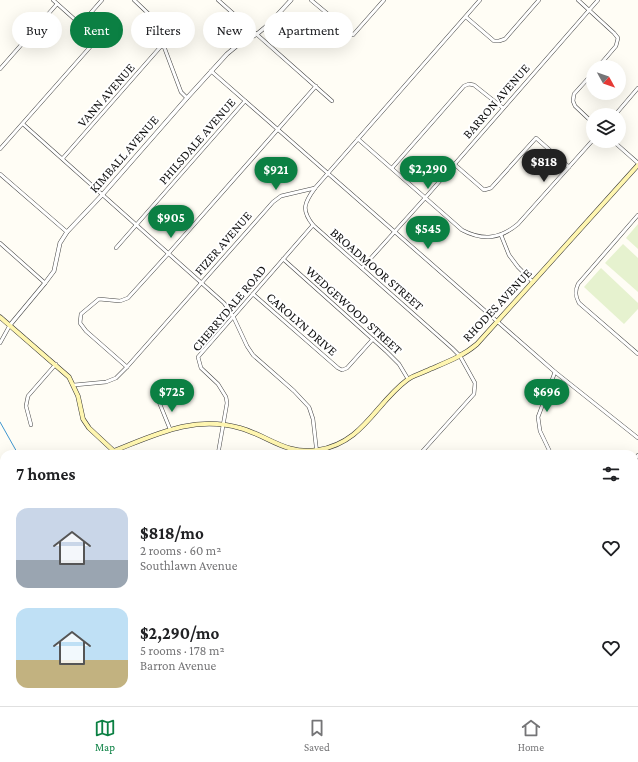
<!DOCTYPE html>
<html lang="en">
<head>
<meta charset="utf-8">
<style>
  body { margin:0; font-family:"Crimson Pro",serif; background:#f6f6f6; color:#202124; height:100vh; display:flex; flex-direction:column; font-size:15px; white-space:nowrap }
  * { box-sizing:border-box; margin:0 }
  p { font-size:13px; color:#757577 }
  .icon { flex:none; width:22px; height:22px; fill:none; stroke:currentColor; stroke-width:2; stroke-linecap:round; stroke-linejoin:round }
  .map { position:relative; flex:1; overflow:hidden }
  .details { position:absolute; left:0px; top:450px; width:638px; height:256px; display:flex; flex-direction:column; background:#fff; border-radius:12px 12px 0 0; box-shadow:0 4px 16px #0002 }
  .details>* { flex:none }
  .hud { position:absolute; left:12px; top:12px; width:400px; height:36px; display:flex; gap:8px }
  .needle { width:26px; rotate:130deg }
  .controls { position:absolute; left:586px; top:60px; display:grid; gap:8px }
  .controls a { display:grid; place-items:center; width:40px; height:40px; border-radius:50%; background:#fff; box-shadow:0 4px 16px #0002; font-size:20px }
  .price { position:absolute; translate:-50% -34px; padding:0 9px; border-radius:14px; background:#0b8043; color:#fff; font-size:13px; line-height:26px; filter:drop-shadow(0 1px 2px #0008) }
  .price::after { content:''; position:absolute; left:50%; top:24px; width:12px; height:9px; margin-left:-6px; background:inherit; clip-path:polygon(0 0,100% 0,50% 100%) }
  .price.selected { background:#222; color:#fff }
  ul { padding:0; list-style:none }
  li { display:flex; align-items:center; gap:12px; height:100px; padding:0 16px }
  li span { display:grid; place-items:center; flex:none; width:112px; height:80px; border-radius:12px; color:#555 }
  li>.icon { margin-inline-start:auto }
  span .icon { width:48px; height:48px; fill:#fffc; stroke-width:1 }
  li b { font-size:17px }
  h2 { display:flex; justify-content:space-between; align-items:center; height:48px; padding:0 16px; font-size:17px }
  .pill { padding:0 14px; border-radius:18px; background:#fff; box-shadow:0 4px 16px #0002; font-size:14px; line-height:36px }
  .pill.selected { background:#0b8043; color:#fff }
  .tabs { display:flex; justify-content:space-around; align-items:center; height:56px; border-top:1px solid #e0e0e0; background:#fff; font-size:11px; color:#757577 }
  .tabs a { display:grid; justify-items:center; gap:2px }
  .tabs .selected { color:#0b8043 }
  .map>svg:first-child { display:block }
</style>
</head>
<body>
<div class="map">
<svg width="638" height="706" viewBox="0 0 638 706">
  <rect width="100%" height="100%" fill="#fffdf5"/>
  <g fill="#e6f2cf">
    <path d="M638 224V249L626 238Z"/>
    <path d="M623 244 638 258V292L605 263Z"/>
    <path d="M601 268 638 303V309L624 324 584 287Z"/>
    <path d="M253 702H286L289 706H249Z"/>
    <path d="M311 702H349L345 706H316Z"/>
  </g>
  <g fill="none" stroke-linecap="round" stroke-linejoin="round">
    <g stroke="#3f96cf" stroke-width="1">
      <path d="M0 422 18 454"/>
      <path d="M60 702 61 706"/>
      <path d="M219 702V706"/>
    </g>
    <defs>
      <g id="minor">
        <path d="M134 0 153 18 160 32 163 44 181 92 187 98"/>
        <path d="M218 0 332 101"/>
        <path d="M311 0 353 35 384 0"/>
        <path d="M578 0 614 33 618 38 616 46 598 67"/>
        <path d="M466 17 494 41H499L505 39 539 0"/>
        <path d="M81 24 102 0"/>
        <path d="M0 69 57 4"/>
        <path d="M211 71 555 372 638 438"/>
        <path d="M593 73 574 94 573 101 575 106 593 123"/>
        <path d="M615 115 638 88"/>
        <path d="M23 124 224 303 233 316 247 346 253 355 294 391 309 407 313 419 317 454"/>
        <path d="M358 139 462 230C483 241 500 239 518 224L593 140"/>
        <path d="M613 141 638 163"/>
        <path d="M0 149 91 46 92 40 90 33 53 0"/>
        <path d="M63 158 163 44"/>
        <path d="M454 164 484 190 491 188 536 138 569 167"/>
        <path d="M392 168 464 86 469 84 474 85 503 108"/>
        <path d="M0 174 67 232"/>
        <path d="M315 188C304 203 301 210 313 225L452 348 460 356 475 383 474 394 420 454"/>
        <path d="M638 215 578 284C575 291 575 296 579 303L638 354"/>
        <path d="M501 235 509 255 518 267 533 282"/>
        <path d="M0 243 45 283"/>
        <path d="M116 248 245 101"/>
        <path d="M283 259 387 352 399 364 408 379"/>
        <path d="M362 268 425 198 598 0"/>
        <path d="M253 294 338 368 342 370 347 368 373 339"/>
        <path d="M0 343 10 325"/>
        <path d="M127 367 86 331 80 323 81 314 99 299 120 301 128 298 168 254 316 86"/>
        <path d="M74 385 106 382 116 378 127 367 273 202 281 196 315 188 480 0"/>
        <path d="M159 402 170 429"/>
        <path d="M31 425 26 406 28 396 56 364"/>
        <path d="M218 454 227 403 226 397 218 384 201 368 198 357 313 225"/>
        <path d="M551 454 540 431 538 417 555 372"/>
        <path d="M634 461 638 455"/>
        <path d="M634 631 638 635"/>
        <path d="M132 702 136 706"/>
        <path d="M412 706 416 702"/>
      </g>
      <path id="tertiary" d="M10 325 45 283 54 271 60 243 67 232 103 194 187 98 227 54 239 44 257 34 268 25 291 0"/>
      <g id="secondary">
        <path d="M0 317 69 377 78 396 83 419 89 428 117 454"/>
        <path d="M106 454C151 437 191 414 240 428 269 436 285 455 318 450 363 443 375 404 407 380 412 376 420 374 426 371 444 363 462 357 477 344L638 165"/>
        <path d="M0 495 4 493"/>
        <path d="M400 702 405 706"/>
      </g>
    </defs>
    <use href="#minor" stroke="#444" stroke-width="4"/>
    <use href="#tertiary" stroke="#444" stroke-width="4.5"/>
    <use href="#secondary" stroke="#333" stroke-width="5"/>
    <use href="#minor" stroke="#fff" stroke-width="3"/>
    <use href="#tertiary" stroke="#fff" stroke-width="3.5"/>
    <use href="#secondary" stroke="#fff6b0" stroke-width="4"/>
  </g>
  <g text-anchor="middle" dominant-baseline="central" stroke-width="4" stroke-linejoin="round" paint-order="stroke">
    <g font-size="13" fill="#111" stroke="#fff">
      <text transform="translate(106 95) rotate(-49)">VANN AVENUE</text>
      <text transform="translate(496 101) rotate(-49)">BARRON AVENUE</text>
      <text transform="translate(197 141) rotate(-49)">PHILSDALE AVENUE</text>
      <text transform="translate(124 154) rotate(-49)">KIMBALL AVENUE</text>
      <text transform="translate(223 243) rotate(-49)">FIZER AVENUE</text>
      <text transform="translate(377 269) rotate(41)">BROADMOOR STREET</text>
      <text transform="translate(497 305) rotate(-47)">RHODES AVENUE</text>
      <text transform="translate(229 308) rotate(-50)">CHERRYDALE ROAD</text>
      <text transform="translate(354 310) rotate(42)">WEDGEWOOD STREET</text>
      <text transform="translate(302 324) rotate(41)">CAROLYN DRIVE</text>
    </g>
  </g>
</svg>
<div class="controls">
<a><svg class="needle" viewBox="-14 -14 28 28"><path d="M0-13l5 13h-10z" fill="#e53935"/><path d="M0 13l5-13h-10z" fill="#757577"/></svg></a>
<a><svg class="icon" aria-label="layers" viewBox="0 0 24 24"><path d="M12 4l9 5-9 5-9-5zM3 14l9 5 9-5"/></svg></a>
</div>
<b class="price selected" style="left:544px;top:183px">$818</b>
<b class="price" style="left:428px;top:190px">$2,290</b>
<b class="price" style="left:276px;top:191px">$921</b>
<b class="price" style="left:171px;top:239px">$905</b>
<b class="price" style="left:428px;top:250px">$545</b>
<b class="price" style="left:172px;top:413px">$725</b>
<b class="price" style="left:547px;top:413px">$696</b>
<div class="hud">
<a class="pill">Buy</a>
<a class="pill selected">Rent</a>
<a class="pill">Filters</a>
<a class="pill">New</a>
<a class="pill">Apartment</a>
</div>
<section class="details">
<h2>7 homes<svg class="icon" aria-label="filters" viewBox="0 0 24 24"><path d="M4 7h16M4 17h16"/><circle cx="9" cy="7" r="2"/><circle cx="15" cy="17" r="2"/></svg></h2>
<ul>
<li><span style="background:linear-gradient(#c9d6e8 65%,#9aa5b1 0)"><svg class="icon" aria-label="home" viewBox="0 0 24 24"><path d="M3 11l9-7 9 7M6 9v11h12V9"/></svg></span><div><b>$818/mo</b><p>2 rooms · 60 m²</p><p>Southlawn Avenue</p></div><svg class="icon" aria-label="heart" viewBox="0 0 24 24"><path d="M12 20l-8-8c-3-5 5-10 8-4 3-6 11-1 8 4z"/></svg></li>
<li><span style="background:linear-gradient(#bfe0f5 65%,#c2b280 0)"><svg class="icon" aria-label="home" viewBox="0 0 24 24"><path d="M3 11l9-7 9 7M6 9v11h12V9"/></svg></span><div><b>$2,290/mo</b><p>5 rooms · 178 m²</p><p>Barron Avenue</p></div><svg class="icon" aria-label="heart" viewBox="0 0 24 24"><path d="M12 20l-8-8c-3-5 5-10 8-4 3-6 11-1 8 4z"/></svg></li>
</ul>
</section>
</div>
<nav class="tabs">
<a class="selected"><svg class="icon" aria-label="map" viewBox="0 0 24 24"><path d="M3 6l6-2 6 2 6-2v14l-6 2-6-2-6 2zM9 4v14M15 6v14"/></svg>Map</a>
<a><svg class="icon" aria-label="saved" viewBox="0 0 24 24"><path d="M7 4h10v16l-5-4-5 4z"/></svg>Saved</a>
<a><svg class="icon" aria-label="home" viewBox="0 0 24 24"><path d="M3 11l9-7 9 7M6 9v11h12V9"/></svg>Home</a>
</nav>
</body>
</html>
